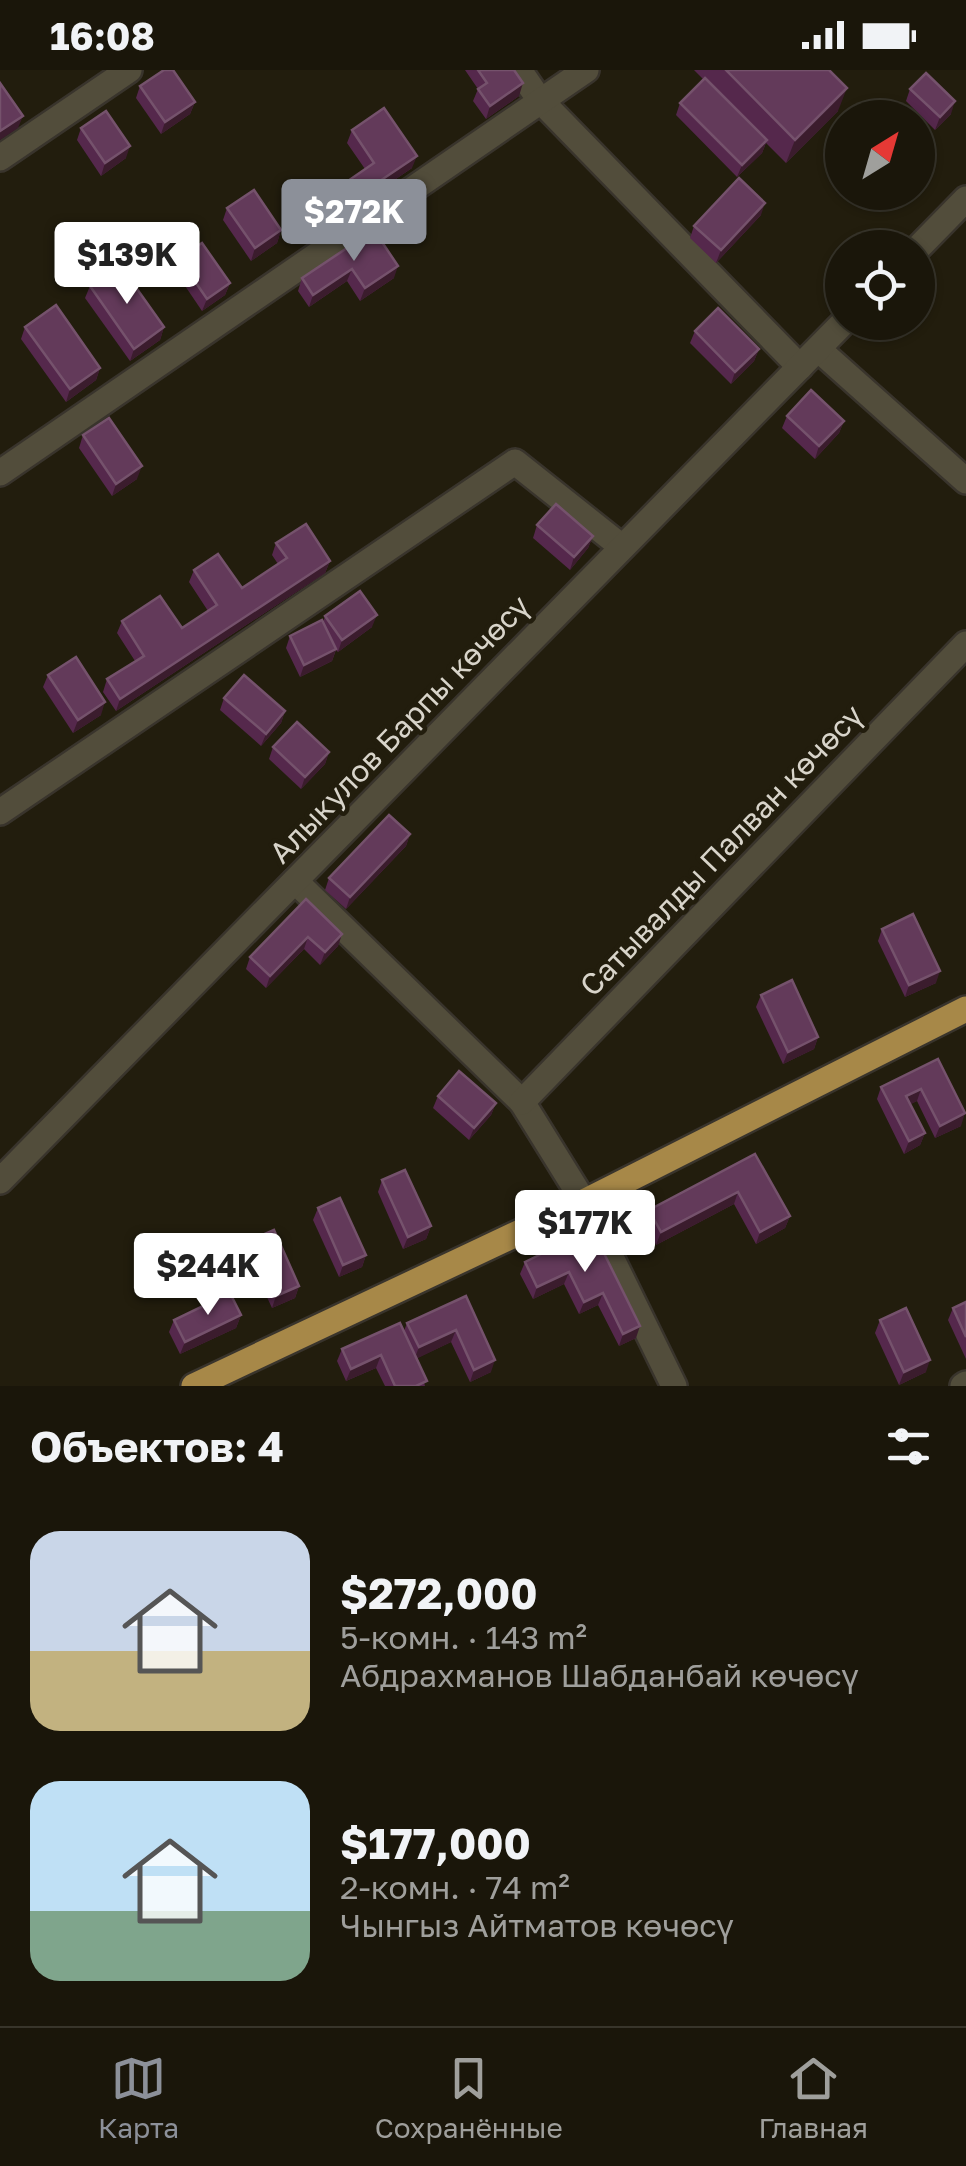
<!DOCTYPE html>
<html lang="ru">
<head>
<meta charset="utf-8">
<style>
  body { margin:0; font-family:"Golos Text",sans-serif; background:#231f13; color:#f1f3f6; height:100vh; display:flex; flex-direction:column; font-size:38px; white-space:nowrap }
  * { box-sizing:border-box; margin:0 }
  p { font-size:32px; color:#9f9f9c }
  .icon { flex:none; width:55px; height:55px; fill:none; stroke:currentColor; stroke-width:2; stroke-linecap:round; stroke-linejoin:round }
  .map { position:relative; height:1316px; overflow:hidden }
  .details { display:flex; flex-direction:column; background:#1a160a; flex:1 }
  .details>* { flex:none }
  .needle { width:65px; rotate:37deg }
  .buttons { position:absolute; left:825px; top:30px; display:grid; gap:20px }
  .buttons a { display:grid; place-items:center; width:110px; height:110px; border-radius:50%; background:#1a160a; box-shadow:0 2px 8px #0004,0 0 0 2px #38352b; font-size:50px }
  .price { position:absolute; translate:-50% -85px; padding:0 22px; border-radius:10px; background:#fff; color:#222; font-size:32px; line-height:65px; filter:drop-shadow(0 2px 5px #0008) }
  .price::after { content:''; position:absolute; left:50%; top:60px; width:30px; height:22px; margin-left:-15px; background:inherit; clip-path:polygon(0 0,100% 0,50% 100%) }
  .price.selected { background:#8c9099; color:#fff }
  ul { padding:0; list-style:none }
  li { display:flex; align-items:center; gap:30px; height:250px; padding:0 30px }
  li span { display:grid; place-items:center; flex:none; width:280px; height:200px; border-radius:30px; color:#555 }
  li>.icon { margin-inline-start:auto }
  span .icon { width:120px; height:120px; fill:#fffc; stroke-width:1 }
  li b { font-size:42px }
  h2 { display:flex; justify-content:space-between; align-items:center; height:120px; padding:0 30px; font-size:42px }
  .status { display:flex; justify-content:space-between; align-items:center; height:70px; padding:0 50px; background:#1a160a; direction:ltr }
  .status svg { height:28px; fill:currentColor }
  .menu { display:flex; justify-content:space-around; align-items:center; height:140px; border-top:2px solid #38352b; background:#1a160a; font-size:28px; color:#9f9f9c }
  .menu a { display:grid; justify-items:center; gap:5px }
  .menu .selected { color:#8c9099 }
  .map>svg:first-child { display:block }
</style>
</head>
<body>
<div class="status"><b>16:08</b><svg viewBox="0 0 49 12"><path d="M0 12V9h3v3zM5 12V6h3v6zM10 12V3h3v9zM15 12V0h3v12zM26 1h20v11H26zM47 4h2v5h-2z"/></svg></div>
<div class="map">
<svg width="966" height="1316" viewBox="0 0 966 1316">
  <rect width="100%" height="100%" fill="#221d0d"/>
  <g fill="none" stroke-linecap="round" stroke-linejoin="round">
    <defs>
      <g id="minor">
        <path d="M519 0 539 29 800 297"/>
        <path d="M0 88 129 0"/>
        <path d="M918 178 966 129"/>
        <path d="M818 279 966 411"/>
        <path d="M0 403 586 0"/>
        <path d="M0 742 515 392 622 477"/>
        <path d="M295 811 522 1032 584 1132 674 1316"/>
        <path d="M522 1032 966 574"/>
        <path d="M0 1111 844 252"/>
        <path d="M963 1316 966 1314"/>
      </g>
      <path id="major" d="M194 1316 584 1132 966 939"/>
    </defs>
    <use href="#minor" stroke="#39342c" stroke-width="30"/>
    <use href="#major" stroke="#39342c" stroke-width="30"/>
    <use href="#minor" stroke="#524d3b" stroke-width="25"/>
    <use href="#major" stroke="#a78848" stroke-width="25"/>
  </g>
  <g fill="#55284c">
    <path d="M465 0H514L519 26 486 49 473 31 478 19Z"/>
    <path d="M694 0H829L838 41 786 93 766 73 762 83 737 107 676 45 680 33 704 10Z"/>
    <path d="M140 16 195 32 190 44 161 64 136 28Z"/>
    <path d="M910 19 951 44 935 60 906 31Z"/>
    <path d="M81 58 126 88 101 106 77 70Z"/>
    <path d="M352 60 412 98 308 169 298 154 303 142 365 99 347 73Z"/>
    <path d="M227 138 281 160 277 173 251 191 223 150Z"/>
    <path d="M761 145 716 193 690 168 694 156Z"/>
    <path d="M374 160 394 208 360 231 347 211 309 237 298 221 302 208Z"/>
    <path d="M179 188 230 213 225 225 202 241 175 201Z"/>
    <path d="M90 216 164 257 160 270 130 291 85 228Z"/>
    <path d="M25 257 100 298 96 310 66 332 21 269Z"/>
    <path d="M695 261 759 279 754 291 731 314 690 273Z"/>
    <path d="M787 346 844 351 839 363 815 389 782 358Z"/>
    <path d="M83 365 137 409 112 426 79 378Z"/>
    <path d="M537 455 593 466 588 478 570 500 533 468Z"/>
    <path d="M276 473 330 491 325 503 116 641 103 622 107 609 135 591 117 563 122 551 182 558 208 541 189 512 194 500 242 518 278 494 272 485Z"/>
    <path d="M325 546 372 557 338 582 336 580 332 591 300 607 286 578 290 566 323 552Z"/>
    <path d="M48 605 101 645 73 663 43 617Z"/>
    <path d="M224 628 285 641 281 653 261 676 220 640Z"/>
    <path d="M273 677 329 682 325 694 301 719 269 689Z"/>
    <path d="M410 764 406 776 346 839 325 820 329 808Z"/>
    <path d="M306 829 342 864 338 876 320 895 304 879 266 918 246 899 250 887Z"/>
    <path d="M882 859 936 913 905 927 878 871Z"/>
    <path d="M761 925 818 967 814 979 783 994 756 937Z"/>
    <path d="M938 989 961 1056 935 1068 917 1031 910 1034 925 1063 920 1075 904 1084 877 1029 881 1017Z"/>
    <path d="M438 1026 496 1033 491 1045 469 1070 433 1038Z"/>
    <path d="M755 1084 790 1146 785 1158 756 1174 734 1134 656 1175 645 1152 649 1140Z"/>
    <path d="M382 1110 431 1156 426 1169 403 1179 378 1122Z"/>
    <path d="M318 1138 366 1185 362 1197 339 1207 313 1150Z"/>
    <path d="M592 1159 636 1268 619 1276 598 1235 579 1244 564 1214 533 1229 520 1204 525 1192Z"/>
    <path d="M251 1170 299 1216 295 1228 272 1238 246 1182Z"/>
    <path d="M466 1226 491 1302 470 1312 451 1272 417 1288 425 1316H385L376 1298 346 1311 337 1291 342 1279 404 1261 407 1253Z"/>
    <path d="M966 1232V1289L948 1250 953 1238Z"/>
    <path d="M241 1245 236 1258 180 1284 169 1262 174 1250Z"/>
    <path d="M880 1250 926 1302 899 1315 875 1263Z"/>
  </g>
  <g fill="#3b1c2d">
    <path d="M523 13 519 26 486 49 490 36Z"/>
    <path d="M847 18 838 41 786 93 795 70Z"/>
    <path d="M955 31 951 44 935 60 940 47Z"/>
    <path d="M195 32 190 44 161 64 165 52Z"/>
    <path d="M23 46 18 58 0 70V61Z"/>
    <path d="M767 70 762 83 737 107 742 95Z"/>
    <path d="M130 76 126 88 101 106 105 93Z"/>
    <path d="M417 86 412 98 308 169 313 156Z"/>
    <path d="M765 133 761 145 716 193 721 180Z"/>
    <path d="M281 160 277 173 251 191 255 178Z"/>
    <path d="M398 196 394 208 360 231 365 218Z"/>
    <path d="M352 199 347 211 309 237 313 225Z"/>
    <path d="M230 213 225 225 202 241 207 229Z"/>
    <path d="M164 257 160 270 130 291 134 279Z"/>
    <path d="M759 279 754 291 731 314 735 302Z"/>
    <path d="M100 298 96 310 66 332 70 319Z"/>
    <path d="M844 351 839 363 815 389 819 376Z"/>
    <path d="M142 396 137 409 112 426 116 414Z"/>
    <path d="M593 466 588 478 570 500 574 487Z"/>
    <path d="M330 491 325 503 116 641 120 629Z"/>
    <path d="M377 545 372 557 338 582 342 570Z"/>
    <path d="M336 579 332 591 300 607 304 595Z"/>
    <path d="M105 632 101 645 73 663 78 650Z"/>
    <path d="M285 641 281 653 261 676 266 664Z"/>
    <path d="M329 682 325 694 301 719 305 707Z"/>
    <path d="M410 764 406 776 346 839 350 827Z"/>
    <path d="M342 864 338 876 320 895 325 882Z"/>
    <path d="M308 867 304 879 266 918 270 906Z"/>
    <path d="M940 901 936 913 905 927 909 915Z"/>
    <path d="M818 967 814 979 783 994 788 982Z"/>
    <path d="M921 1019 917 1031 902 1039 906 1026Z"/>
    <path d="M496 1033 491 1045 469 1070 474 1058Z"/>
    <path d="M965 1043 961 1056 935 1068 940 1056Z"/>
    <path d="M925 1063 920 1075 904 1084 909 1071Z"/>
    <path d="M738 1122 734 1134 656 1175 661 1162Z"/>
    <path d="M790 1146 785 1158 756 1174 760 1162Z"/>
    <path d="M431 1156 426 1169 403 1179 408 1167Z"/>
    <path d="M366 1185 362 1197 339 1207 343 1195Z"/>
    <path d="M569 1202 564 1214 533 1229 537 1217Z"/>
    <path d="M299 1216 295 1228 272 1238 276 1226Z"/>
    <path d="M603 1223 598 1235 579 1244 584 1232Z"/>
    <path d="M241 1245 236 1258 180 1284 185 1272Z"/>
    <path d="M640 1256 636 1268 619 1276 623 1264Z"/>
    <path d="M456 1260 451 1272 414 1290 419 1277Z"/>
    <path d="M381 1285 376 1298 346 1311 351 1299Z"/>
    <path d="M495 1290 491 1302 470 1312 474 1300Z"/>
    <path d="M930 1290 926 1302 899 1315 904 1302Z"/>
  </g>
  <g fill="#633a5a" stroke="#75526c" stroke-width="2.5">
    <path d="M164 0H173L195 32 165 52 140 16Z"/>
    <path d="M478 0H514L523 13 490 36 478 19 487 13Z"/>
    <path d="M726 0H829L847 18 795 70Z"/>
    <path d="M926 3 955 31 940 47 910 19Z"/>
    <path d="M705 8 767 70 742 95 680 33Z"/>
    <path d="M0 13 23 46 0 61Z"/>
    <path d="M384 38 417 86 313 156 303 142 374 93 352 60Z"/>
    <path d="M106 41 130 76 105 93 81 58Z"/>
    <path d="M739 108 765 133 721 180 694 156Z"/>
    <path d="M254 120 281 160 255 178 227 138Z"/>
    <path d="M374 160 398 196 365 218 352 199 313 225 302 208Z"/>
    <path d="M202 173 230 213 207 229 179 188Z"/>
    <path d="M120 195 164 257 134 279 90 216Z"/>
    <path d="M56 235 100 298 70 319 25 257Z"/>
    <path d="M718 238 759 279 735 302 695 261Z"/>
    <path d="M811 320 844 351 819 376 787 346Z"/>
    <path d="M109 348 142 396 116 414 83 365Z"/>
    <path d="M556 434 593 466 574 487 537 455Z"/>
    <path d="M306 454 330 491 120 629 107 609 144 586 122 551 160 526 182 558 217 535 194 500 218 484 242 518 287 488 276 473Z"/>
    <path d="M360 521 377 545 342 570 325 546Z"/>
    <path d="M322 550 336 579 304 595 290 566Z"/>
    <path d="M76 587 105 632 78 650 48 605Z"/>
    <path d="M244 605 285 641 266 664 224 628Z"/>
    <path d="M297 652 329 682 305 707 273 677Z"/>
    <path d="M389 745 410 764 350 827 329 808Z"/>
    <path d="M306 829 342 864 325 882 308 867 270 906 250 887Z"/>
    <path d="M913 844 940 901 909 915 882 859Z"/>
    <path d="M792 910 818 967 788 982 761 925Z"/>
    <path d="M938 989 965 1043 940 1056 921 1019 906 1026 925 1063 909 1071 881 1017Z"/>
    <path d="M459 1001 496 1033 474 1058 438 1026Z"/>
    <path d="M755 1084 790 1146 760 1162 738 1122 661 1162 649 1140Z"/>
    <path d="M405 1100 431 1156 408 1167 382 1110Z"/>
    <path d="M340 1128 366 1185 343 1195 318 1138Z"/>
    <path d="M592 1159 640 1256 623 1264 603 1223 584 1232 569 1202 537 1217 525 1192Z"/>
    <path d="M274 1160 299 1216 276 1226 251 1170Z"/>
    <path d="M230 1223 241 1245 185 1272 174 1250Z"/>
    <path d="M466 1226 495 1290 474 1300 456 1260 419 1277 407 1253Z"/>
    <path d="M966 1232V1267L953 1238Z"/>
    <path d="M906 1238 930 1290 904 1302 880 1250Z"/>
    <path d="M400 1253 427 1311 416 1316H395L381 1285 351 1299 342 1279Z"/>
  </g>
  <g text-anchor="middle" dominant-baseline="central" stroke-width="9" stroke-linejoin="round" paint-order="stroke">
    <g font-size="30" fill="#d8d4ca" stroke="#221d0d">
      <text transform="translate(399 659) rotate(-46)">Алыкулов Барпы көчөсү</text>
      <text transform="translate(721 780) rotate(-46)">Сатывалды Палван көчөсү</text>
    </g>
  </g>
</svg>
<div class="buttons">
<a><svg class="needle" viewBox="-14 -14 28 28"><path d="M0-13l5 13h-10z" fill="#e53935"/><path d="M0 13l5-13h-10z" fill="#9f9f9c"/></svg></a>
<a><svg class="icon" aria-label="locate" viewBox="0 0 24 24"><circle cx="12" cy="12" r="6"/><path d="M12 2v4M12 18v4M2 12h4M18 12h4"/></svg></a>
</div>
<b class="price selected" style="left:354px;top:194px">$272K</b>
<b class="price" style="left:127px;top:237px">$139K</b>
<b class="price" style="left:585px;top:1205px">$177K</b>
<b class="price" style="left:208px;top:1248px">$244K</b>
</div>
<section class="details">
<h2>Объектов: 4<svg class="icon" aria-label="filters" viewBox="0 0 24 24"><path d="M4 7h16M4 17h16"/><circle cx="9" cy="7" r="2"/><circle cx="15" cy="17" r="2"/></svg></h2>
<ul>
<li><span style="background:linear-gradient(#c9d6e8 60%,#c2b280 0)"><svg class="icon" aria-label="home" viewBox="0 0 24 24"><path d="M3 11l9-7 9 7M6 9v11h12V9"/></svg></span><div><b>$272,000</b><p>5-комн. · 143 m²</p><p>Абдрахманов Шабданбай көчөсү</p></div></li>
<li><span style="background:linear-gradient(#bfe0f5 65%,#7fa58c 0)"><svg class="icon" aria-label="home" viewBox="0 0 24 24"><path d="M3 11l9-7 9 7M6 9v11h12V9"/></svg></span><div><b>$177,000</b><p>2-комн. · 74 m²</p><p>Чынгыз Айтматов көчөсү</p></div></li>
</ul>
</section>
<nav class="menu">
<a class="selected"><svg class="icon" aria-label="map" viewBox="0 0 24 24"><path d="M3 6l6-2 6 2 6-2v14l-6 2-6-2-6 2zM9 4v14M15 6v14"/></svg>Карта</a>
<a><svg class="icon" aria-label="saved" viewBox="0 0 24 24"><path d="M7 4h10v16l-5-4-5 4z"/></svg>Сохранённые</a>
<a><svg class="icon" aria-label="home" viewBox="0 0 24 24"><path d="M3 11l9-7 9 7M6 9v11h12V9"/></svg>Главная</a>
</nav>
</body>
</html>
